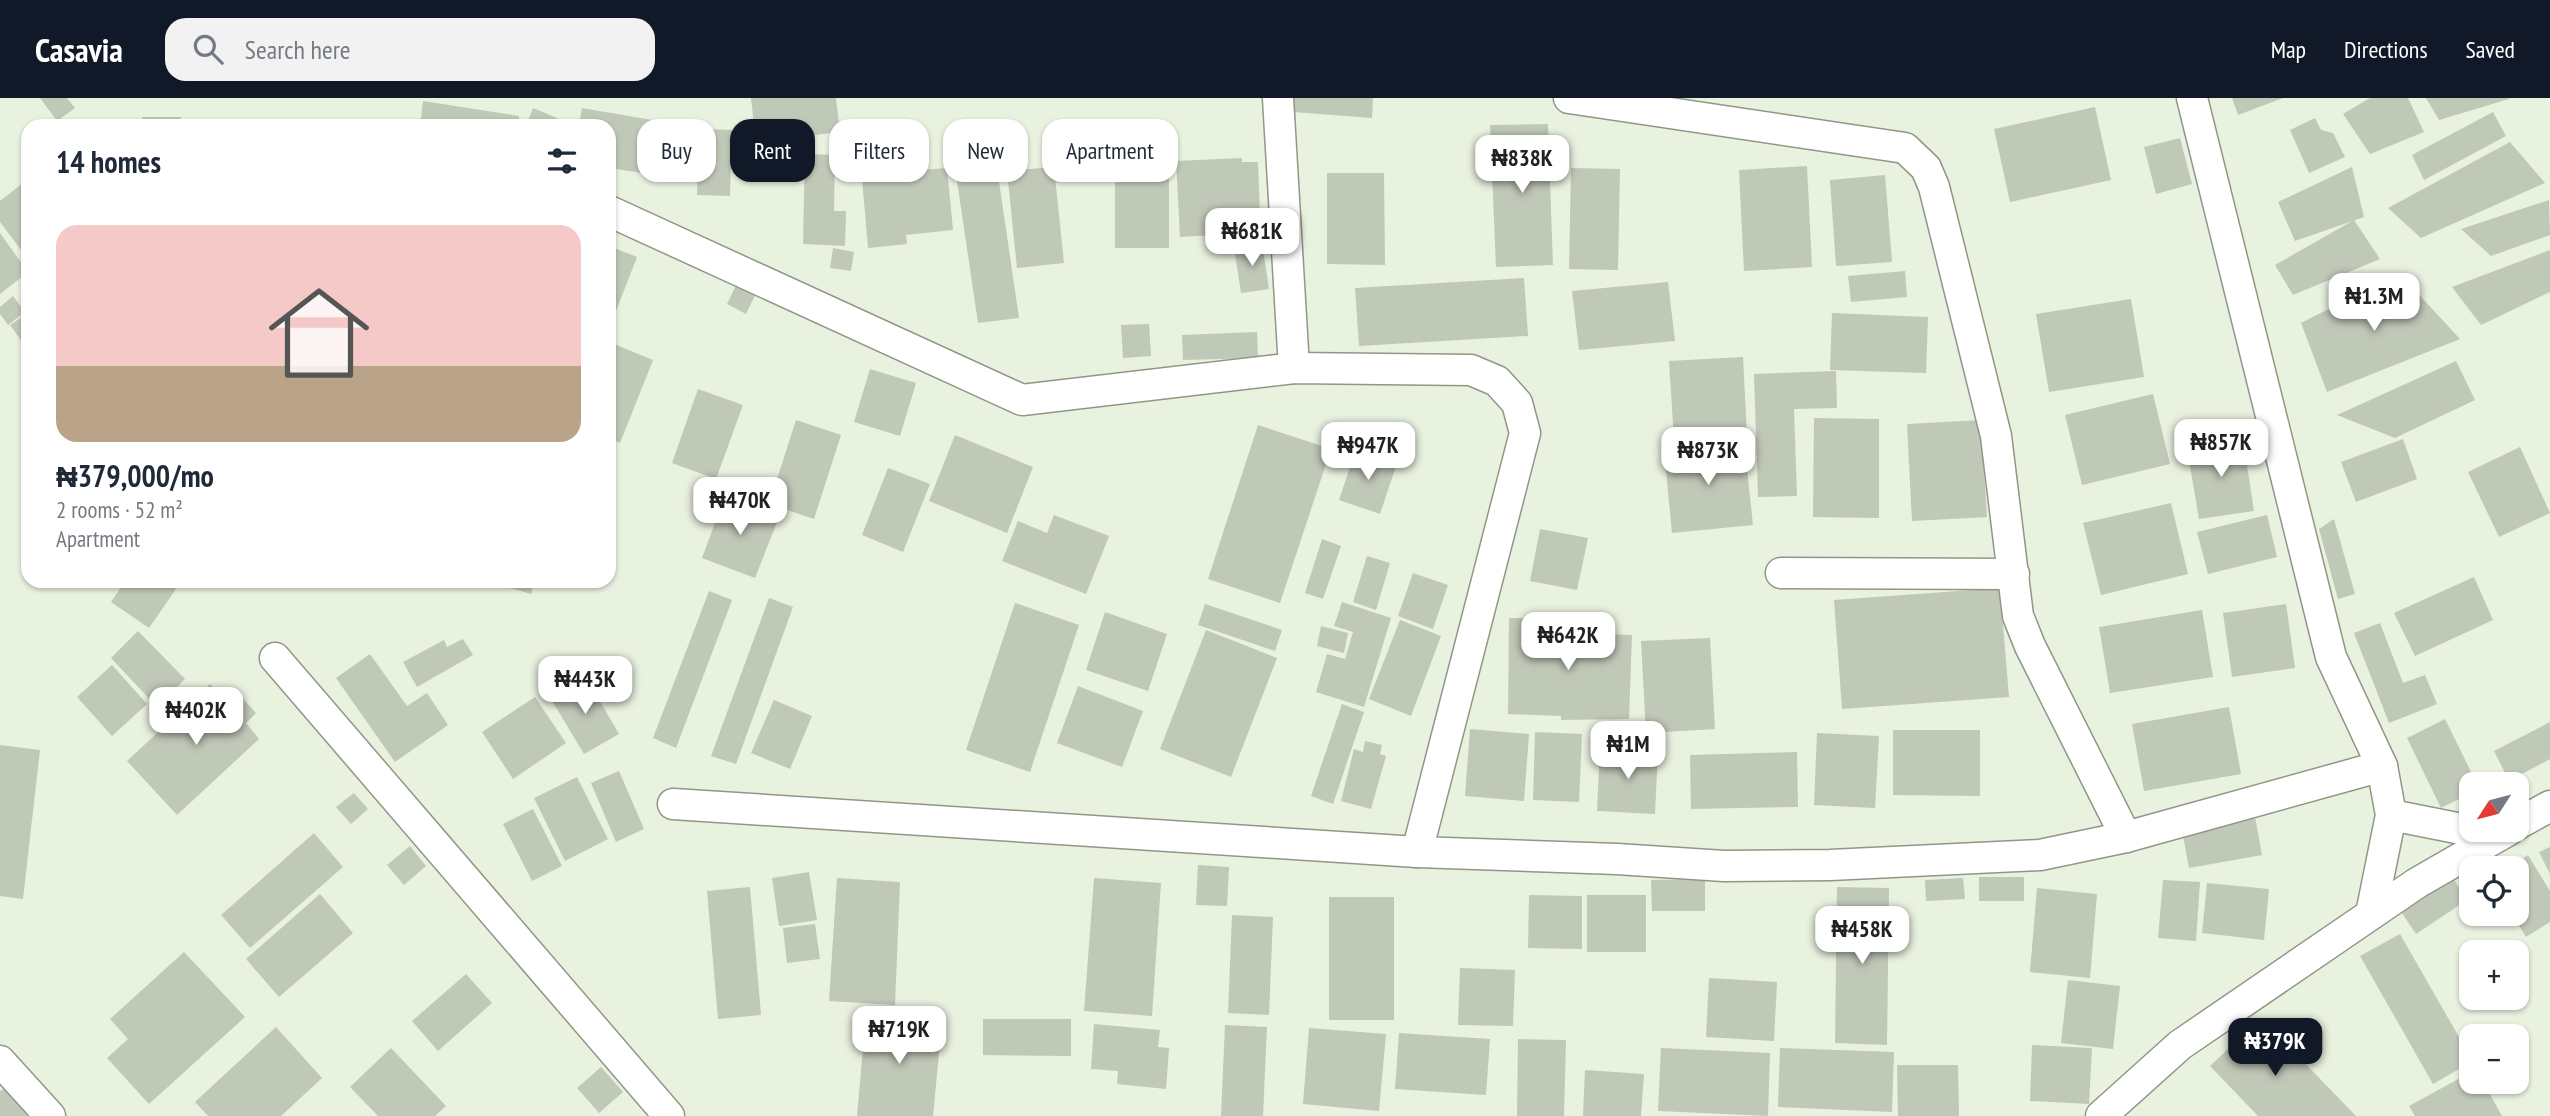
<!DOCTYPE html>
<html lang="en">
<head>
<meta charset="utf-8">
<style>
  body { margin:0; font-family:"PT Sans Narrow",sans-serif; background:#f2f2f3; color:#1f2937; height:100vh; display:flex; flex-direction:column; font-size:26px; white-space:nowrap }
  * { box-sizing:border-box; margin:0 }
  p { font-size:23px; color:#747a83 }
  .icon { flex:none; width:38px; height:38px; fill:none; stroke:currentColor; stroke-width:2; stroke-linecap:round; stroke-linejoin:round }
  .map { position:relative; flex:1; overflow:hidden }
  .sheet { position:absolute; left:21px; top:21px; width:595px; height:469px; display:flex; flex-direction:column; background:#fff; border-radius:21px; box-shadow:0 2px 5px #0004 }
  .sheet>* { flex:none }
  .banner { position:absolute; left:637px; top:21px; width:665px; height:63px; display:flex; gap:14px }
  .needle { width:46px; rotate:234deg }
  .controls { position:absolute; left:2459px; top:674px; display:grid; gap:14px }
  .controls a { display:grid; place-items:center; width:70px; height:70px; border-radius:14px; background:#fff; box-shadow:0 2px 5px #0004; font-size:35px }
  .price { position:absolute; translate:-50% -60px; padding:0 16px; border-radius:14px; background:#fff; color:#222; font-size:23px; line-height:46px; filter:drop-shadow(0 2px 4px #0008) }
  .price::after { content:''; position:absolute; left:50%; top:42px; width:21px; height:16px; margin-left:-10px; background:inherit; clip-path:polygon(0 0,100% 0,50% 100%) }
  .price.selected { background:#111827; color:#fff }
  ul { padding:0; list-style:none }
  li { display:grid; align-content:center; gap:14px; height:371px; padding:0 35px }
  li span { display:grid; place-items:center; height:217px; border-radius:21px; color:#555 }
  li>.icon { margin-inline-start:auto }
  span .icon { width:126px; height:126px; fill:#fffc; stroke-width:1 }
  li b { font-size:30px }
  h2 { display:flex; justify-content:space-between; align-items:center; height:84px; padding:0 35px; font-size:30px }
  .pill { padding:0 24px; border-radius:21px; background:#fff; box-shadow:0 2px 5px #0004; font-size:24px; line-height:63px }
  .pill.selected { background:#111827; color:#fff }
  header { display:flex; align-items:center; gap:42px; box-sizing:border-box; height:98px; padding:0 35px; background:#111827; color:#fff }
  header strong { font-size:33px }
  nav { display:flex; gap:38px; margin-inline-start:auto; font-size:24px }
  .search { width:490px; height:63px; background:#f2f2f3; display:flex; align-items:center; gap:18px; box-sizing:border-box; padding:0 24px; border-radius:21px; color:#747a83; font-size:26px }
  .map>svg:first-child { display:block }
</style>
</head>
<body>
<header>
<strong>Casavia</strong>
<div class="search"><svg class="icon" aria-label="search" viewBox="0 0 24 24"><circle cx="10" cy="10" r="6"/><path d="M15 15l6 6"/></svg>Search here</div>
<nav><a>Map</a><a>Directions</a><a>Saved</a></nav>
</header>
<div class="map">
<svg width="2550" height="1018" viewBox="0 0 2550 1018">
  <rect width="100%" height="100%" fill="#e9f1df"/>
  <g fill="#c0c8b7">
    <path d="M40 0H67L75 10 57 23Z"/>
    <path d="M751 0H836L840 34 756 44Z"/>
    <path d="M1294 0H1373L1372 20 1293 14Z"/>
    <path d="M2232 0H2283L2238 17Z"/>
    <path d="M2370 0H2408L2424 34 2370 56 2343 16Z"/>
    <path d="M2426 0H2509V1L2439 22Z"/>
    <path d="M423 3 519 18 518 28H420Z"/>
    <path d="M2095 9 2111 82 2010 104 1994 31Z"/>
    <path d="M533 10 557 20 554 28H526Z"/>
    <path d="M582 10 652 22 643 75 609 70V28H579Z"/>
    <path d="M2493 14 2506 38 2424 82 2412 57Z"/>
    <rect x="142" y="19" width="39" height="9"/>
    <path d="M2315 20 2321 32 2333 35 2345 59 2309 75 2290 32Z"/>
    <path d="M1548 26 1553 167 1496 169 1490 27Z"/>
    <path d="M699 31 732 32 730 98 697 97Z"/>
    <path d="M2180 40 2192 86 2156 96 2144 49Z"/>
    <path d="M2510 44 2545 85 2421 140 2388 110Z"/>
    <path d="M805 56 835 57 834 113H846L845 148 803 146Z"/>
    <path d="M1115 60 1169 61V150H1115Z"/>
    <path d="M1242 60V64H1258L1261 144 1234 145 1233 136 1180 139 1176 63Z"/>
    <path d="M759 62H778L777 84 758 83Z"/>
    <path d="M921 63 922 72 947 70 953 132 906 137 907 146 868 150 861 69Z"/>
    <path d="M996 63 1019 220 978 225 955 69Z"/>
    <path d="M1807 68 1812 169 1744 173 1739 72Z"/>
    <path d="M1054 69 1064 165 1017 170 1007 73Z"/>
    <path d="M2352 69 2364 119 2295 143 2278 104Z"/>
    <path d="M1571 70 1620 71 1618 172 1569 171Z"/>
    <path d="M1327 75H1384L1385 167 1327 166Z"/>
    <path d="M1885 77 1892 164 1836 168 1830 82Z"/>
    <path d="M28 81V147L21 152 0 124V103Z"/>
    <path d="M2549 102 2550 137 2491 158 2461 131Z"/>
    <path d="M2354 122 2380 161 2293 197 2275 167Z"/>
    <path d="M0 135 28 174 0 196Z"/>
    <path d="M1262 145 1269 191 1241 195 1234 149Z"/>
    <path d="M609 148 637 159 609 231Z"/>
    <path d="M833 150 854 154 851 173 830 170Z"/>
    <path d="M2550 152V194L2481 227 2452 189Z"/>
    <path d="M1905 173 1907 199 1851 204 1848 178Z"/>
    <path d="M2399 175 2460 241 2327 294 2301 225Z"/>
    <path d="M1524 180 1528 238 1359 248 1355 190Z"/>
    <path d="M739 181 758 191 746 216 727 206Z"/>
    <path d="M1668 184 1675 243 1579 252 1572 193Z"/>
    <path d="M13 198 25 214 8 227 0 216V209Z"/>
    <path d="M2131 201 2144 279 2049 294 2036 216Z"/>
    <path d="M1832 215 1928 219 1926 275 1830 272Z"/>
    <path d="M25 217 28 221V252L10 227Z"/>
    <path d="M1149 226 1151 258 1123 260 1121 227Z"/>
    <path d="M1257 234 1258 260 1183 262 1182 237Z"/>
    <path d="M609 244 653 262 620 345 609 340Z"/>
    <path d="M1743 259 1747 338 1674 341 1669 263Z"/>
    <path d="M2456 263 2475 302 2395 340 2337 317Z"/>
    <path d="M870 271 916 285 900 338 854 324Z"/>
    <path d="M1836 273 1837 310 1794 311 1797 398 1758 399 1754 276Z"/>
    <path d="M698 291 743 307 716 381 672 365Z"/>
    <path d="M2153 296 2170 366 2082 387 2065 317Z"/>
    <path d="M1814 320 1879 321V420L1813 419Z"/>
    <path d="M796 322 841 337 814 421 769 406Z"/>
    <path d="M1981 322 1987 419 1912 423 1907 326Z"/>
    <path d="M1258 327 1331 351 1280 505 1208 481Z"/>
    <path d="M955 337 1033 369 1007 435 929 403Z"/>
    <path d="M2243 341 2254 413 2199 421 2187 350Z"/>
    <path d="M2403 341 2417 381 2356 404 2341 364Z"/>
    <path d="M1744 343 1753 427 1672 435 1664 351Z"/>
    <path d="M2520 349 2550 415 2499 439 2468 374Z"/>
    <path d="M1356 351 1397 365 1380 416 1339 402Z"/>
    <path d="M888 370 930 386 903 454 862 437Z"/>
    <path d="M725 398 779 419 755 480 702 460Z"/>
    <path d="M2171 405 2188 476 2101 497 2083 425Z"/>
    <path d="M1054 417 1109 438 1086 496 1002 463 1018 423 1047 435Z"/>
    <path d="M2267 417 2277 459 2208 476 2197 434Z"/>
    <path d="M2334 421 2355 496 2338 501 2319 431Z"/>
    <path d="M1540 431 1588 440 1577 492 1530 483Z"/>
    <path d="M1322 441 1341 448 1323 501 1305 495Z"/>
    <path d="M1367 458 1390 465 1376 512 1353 504Z"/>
    <path d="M1413 475 1448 487 1433 531 1398 518Z"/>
    <path d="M2474 479 2493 522 2415 558 2394 515Z"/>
    <path d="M125 483H164L176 491 149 530 111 504Z"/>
    <path d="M486 483H534L531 496Z"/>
    <path d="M2000 490 2009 599 1842 611 1834 502Z"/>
    <path d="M709 493 732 502 676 650 653 640Z"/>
    <path d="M769 500 793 509 736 666 711 658Z"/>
    <path d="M1342 504 1391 520 1364 609 1316 594 1327 556 1345 561 1353 534 1334 528Z"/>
    <path d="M1015 505 1079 527 1030 674 966 652Z"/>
    <path d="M1205 506 1282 532 1275 553 1198 527Z"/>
    <path d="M2286 506 2295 570 2232 579 2223 515Z"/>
    <path d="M2202 512 2213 579 2110 595 2099 529Z"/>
    <path d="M1105 514 1167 536 1148 593 1086 572Z"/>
    <path d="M1509 520 1564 521V542L1580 541V535L1632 537 1629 621 1561 622V618L1508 616Z"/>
    <path d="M1400 522 1441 538 1411 618 1369 601Z"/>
    <path d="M2380 525 2403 585 2425 577 2437 606 2389 625 2354 535Z"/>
    <path d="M1321 528 1348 535 1344 555 1317 548Z"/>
    <path d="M1206 532 1277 560 1231 679 1160 651Z"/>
    <path d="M138 533 185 581 157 609 111 560Z"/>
    <path d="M1710 540 1715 631 1646 635 1641 543Z"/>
    <path d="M463 541 473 557 417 589 403 564 444 542 447 549Z"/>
    <path d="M370 556 407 608 427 595 448 627 395 664 336 580Z"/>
    <path d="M112 567 147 606 112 638 77 599Z"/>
    <path d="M587 581 619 636 584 656 551 601Z"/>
    <path d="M210 586 223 601 234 591 256 615 246 625 259 641 177 717 127 663Z"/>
    <path d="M1078 588 1143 613 1122 669 1057 645Z"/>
    <path d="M535 599 566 645 513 681 482 634Z"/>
    <path d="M774 602 812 618 790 671 751 655Z"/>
    <path d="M1342 606 1364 614 1333 706 1311 698Z"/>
    <path d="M2229 609 2241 676 2144 693 2132 626Z"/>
    <path d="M2445 621 2477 686H2471V695L2441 710 2407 640Z"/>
    <path d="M2550 624V661L2509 683 2494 653Z"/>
    <path d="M1470 631 1529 636 1524 703 1465 698Z"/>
    <path d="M1893 632H1980V698L1893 697Z"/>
    <path d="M1535 634 1582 636 1579 704 1533 702Z"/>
    <path d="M1817 635 1879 638 1875 710 1814 707Z"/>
    <path d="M1365 643 1382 647 1380 656 1386 658 1371 711 1341 703 1354 651 1363 654Z"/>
    <path d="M0 647 40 652 23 801 0 798Z"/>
    <path d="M1600 651 1658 653 1655 716 1597 713Z"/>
    <path d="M1797 654 1798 709 1691 711 1690 657Z"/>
    <path d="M619 673 644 731 616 744 591 685Z"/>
    <path d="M577 679 608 741 565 763 534 700Z"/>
    <path d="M354 695 368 711 351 726 336 709Z"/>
    <path d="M533 711 562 768 532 783 503 726Z"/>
    <path d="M2255 719 2262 757 2189 770 2182 732Z"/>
    <path d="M314 735 343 769 250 850 221 817Z"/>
    <path d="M410 748 426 768 404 787 387 767Z"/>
    <path d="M2550 749V776L2539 754Z"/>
    <path d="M2528 757 2550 793V824L2526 839 2512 816H2516V770H2508Z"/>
    <path d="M1198 767 1229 769 1227 808 1196 807Z"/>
    <path d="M809 774 817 822 779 828 772 780Z"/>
    <path d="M2449 774 2467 802 2416 836 2398 809Z"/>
    <rect x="1979" y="779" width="45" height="24"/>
    <path d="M837 780 900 784 895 907 829 903Z"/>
    <path d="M1094 780 1161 785 1152 918 1084 913Z"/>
    <path d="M1963 780 1965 801 1926 803 1925 782Z"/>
    <path d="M1705 781V813H1652L1651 782Z"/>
    <path d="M2163 782 2200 784 2196 843 2158 840Z"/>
    <path d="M2207 785 2269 791 2264 842 2202 835Z"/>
    <path d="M750 789 761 917 718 921 707 793Z"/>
    <path d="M1837 789 1889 790 1887 947 1835 945Z"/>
    <path d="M2037 790 2097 796 2090 880 2030 874Z"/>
    <path d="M320 796 353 835 279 899 246 861Z"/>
    <path d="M1529 797 1582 798V851L1528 850Z"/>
    <rect x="1587" y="797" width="59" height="57"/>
    <rect x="1329" y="799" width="65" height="123"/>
    <path d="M1232 817 1273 819 1269 917 1228 915Z"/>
    <path d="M815 826 820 861 787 865 783 830Z"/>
    <path d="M2400 836 2471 960V964L2433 986 2360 858Z"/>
    <path d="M184 854 245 919 149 1006 107 960 128 941 110 921Z"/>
    <path d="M1460 870 1515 872 1513 928 1458 927Z"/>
    <path d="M466 876 492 905 438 953 412 923Z"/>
    <path d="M1709 880 1777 884 1774 943 1706 939Z"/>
    <path d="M2068 882 2120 888 2113 951 2061 945Z"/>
    <path d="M866 915 942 923 933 1018H857Z"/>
    <path d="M2261 920 2356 1018H2258L2210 968Z"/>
    <path d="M983 921H1071V958L983 957Z"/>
    <path d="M1094 926 1160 932 1158 949 1169 950 1166 991 1117 986 1118 973 1091 971Z"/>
    <path d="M1225 927 1267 929 1263 1018H1221Z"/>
    <path d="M276 929 322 980 281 1018H208L195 1004Z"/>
    <path d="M1309 930 1386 936 1379 1013 1303 1006Z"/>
    <path d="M1399 935 1490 941 1486 997 1395 991Z"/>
    <path d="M1518 941 1566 942 1564 1018H1517Z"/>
    <path d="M2032 947 2092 950 2089 1006 2030 1003Z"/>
    <path d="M391 950 446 1008 435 1018H378L350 989Z"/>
    <path d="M1661 950 1770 955 1768 1018 1658 1013Z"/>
    <path d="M1780 950 1894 954 1892 1014 1778 1009Z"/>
    <path d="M1897 967H1958L1959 1018H1898Z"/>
    <path d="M601 969 623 994 599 1015 577 990Z"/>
    <path d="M1585 972 1644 976 1641 1018H1583Z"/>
    <path d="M2471 974V984H2483L2502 1018H2415L2409 1008Z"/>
    <path d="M9 988 27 1018H0V993Z"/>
  </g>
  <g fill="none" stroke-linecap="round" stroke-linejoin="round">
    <defs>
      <g id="street">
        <path d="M1278 0 1294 270"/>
        <path d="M1569 0 1905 50 1926 70 1934 89 1996 338 2018 518 2030 548 2126 739"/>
        <path d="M2192 0 2331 559 2382 668 2391 717 2371 816"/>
        <path d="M609 113 1022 302 1294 270 1471 272 1497 283 1517 305 1525 335 1417 754"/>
        <path d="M1781 475 2014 476"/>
        <path d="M275 560 669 1018"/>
        <path d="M673 706 1417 754 1617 761 1724 768 1830 767 2040 757 2126 739 2382 668"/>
        <path d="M2391 717 2497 738"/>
        <path d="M2516 727 2550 708"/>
        <path d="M0 963 50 1018"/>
        <path d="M2101 1018 2180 947 2417 785 2509 732"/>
      </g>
    </defs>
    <use href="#street" stroke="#909787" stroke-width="33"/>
    <use href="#street" stroke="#fff" stroke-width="30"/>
  </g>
</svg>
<div class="controls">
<a><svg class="needle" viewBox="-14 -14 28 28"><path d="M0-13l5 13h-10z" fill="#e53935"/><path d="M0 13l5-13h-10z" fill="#747a83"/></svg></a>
<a><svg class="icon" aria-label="locate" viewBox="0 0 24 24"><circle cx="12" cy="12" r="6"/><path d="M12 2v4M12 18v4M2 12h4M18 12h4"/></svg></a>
<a>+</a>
<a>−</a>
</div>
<b class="price" style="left:1522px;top:97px">₦838K</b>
<b class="price" style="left:1252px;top:170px">₦681K</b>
<b class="price" style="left:2374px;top:235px">₦1.3M</b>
<b class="price" style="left:2221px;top:381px">₦857K</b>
<b class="price" style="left:1368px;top:384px">₦947K</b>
<b class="price" style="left:1708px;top:389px">₦873K</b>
<b class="price" style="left:740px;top:439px">₦470K</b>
<b class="price" style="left:1568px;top:574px">₦642K</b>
<b class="price" style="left:585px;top:618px">₦443K</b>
<b class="price" style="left:196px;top:649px">₦402K</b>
<b class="price" style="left:1628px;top:683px">₦1M</b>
<b class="price" style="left:1862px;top:868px">₦458K</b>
<b class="price" style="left:899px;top:968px">₦719K</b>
<b class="price selected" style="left:2275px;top:980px">₦379K</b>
<div class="banner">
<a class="pill">Buy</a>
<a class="pill selected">Rent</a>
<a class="pill">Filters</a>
<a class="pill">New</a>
<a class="pill">Apartment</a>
</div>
<section class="sheet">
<h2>14 homes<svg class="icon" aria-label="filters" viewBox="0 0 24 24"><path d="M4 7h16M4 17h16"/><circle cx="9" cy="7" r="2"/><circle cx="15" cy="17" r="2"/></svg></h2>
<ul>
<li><span style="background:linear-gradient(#f6c9c9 65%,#b9a48a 0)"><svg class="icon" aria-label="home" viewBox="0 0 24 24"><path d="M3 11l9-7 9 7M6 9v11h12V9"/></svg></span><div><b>₦379,000/mo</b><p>2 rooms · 52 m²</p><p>Apartment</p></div></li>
</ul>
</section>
</div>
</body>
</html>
